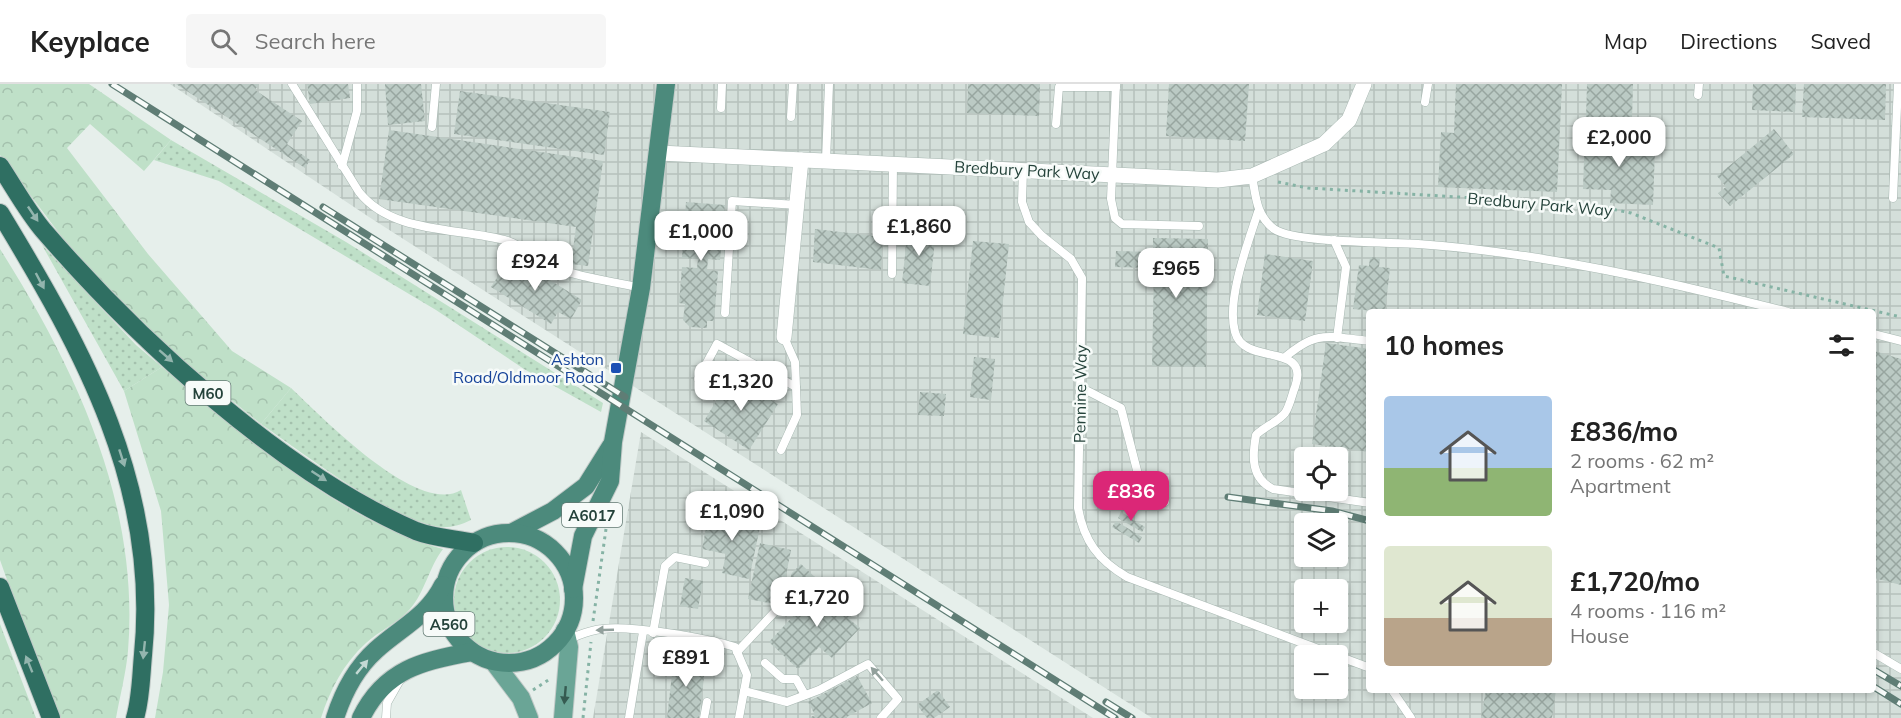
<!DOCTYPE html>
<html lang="en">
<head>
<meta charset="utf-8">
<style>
  body { margin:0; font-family:Mulish,sans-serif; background:#f6f6f6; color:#222; height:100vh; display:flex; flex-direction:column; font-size:22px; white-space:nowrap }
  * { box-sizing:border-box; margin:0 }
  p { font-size:20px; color:#767676 }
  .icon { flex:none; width:33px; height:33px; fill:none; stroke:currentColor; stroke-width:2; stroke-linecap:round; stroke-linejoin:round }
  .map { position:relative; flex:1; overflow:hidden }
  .panel { position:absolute; left:1366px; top:225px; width:510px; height:384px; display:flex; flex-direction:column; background:#fff; border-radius:6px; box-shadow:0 3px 9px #0003 }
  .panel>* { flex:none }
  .buttons { position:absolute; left:1294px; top:363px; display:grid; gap:12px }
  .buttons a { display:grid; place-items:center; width:54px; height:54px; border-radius:6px; background:#fff; box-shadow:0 3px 9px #0003; font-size:30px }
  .price { position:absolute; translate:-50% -51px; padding:0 14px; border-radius:12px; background:#fff; color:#222; font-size:20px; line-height:39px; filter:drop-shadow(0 2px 3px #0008) }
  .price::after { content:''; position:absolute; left:50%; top:36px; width:18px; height:14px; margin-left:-9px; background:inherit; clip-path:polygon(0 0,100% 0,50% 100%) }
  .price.current { background:#db2777; color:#fff }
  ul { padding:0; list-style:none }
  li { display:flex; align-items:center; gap:18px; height:150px; padding:0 18px }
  li span { display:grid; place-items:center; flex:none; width:168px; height:120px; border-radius:6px; color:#555 }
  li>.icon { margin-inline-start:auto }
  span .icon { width:72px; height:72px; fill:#fffc; stroke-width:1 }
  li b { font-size:26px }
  h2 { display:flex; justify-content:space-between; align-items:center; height:72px; padding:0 18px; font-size:26px }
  header { display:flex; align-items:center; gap:36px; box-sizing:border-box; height:84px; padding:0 30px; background:#fff; border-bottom:2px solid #e0e0e0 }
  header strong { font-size:28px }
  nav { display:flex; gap:33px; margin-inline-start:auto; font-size:21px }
  .search { width:420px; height:54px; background:#f6f6f6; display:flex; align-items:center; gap:15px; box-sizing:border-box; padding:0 21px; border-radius:6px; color:#767676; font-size:22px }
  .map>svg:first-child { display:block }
</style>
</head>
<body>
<header>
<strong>Keyplace</strong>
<div class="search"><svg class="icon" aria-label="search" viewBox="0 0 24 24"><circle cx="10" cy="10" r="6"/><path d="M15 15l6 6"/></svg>Search here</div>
<nav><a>Map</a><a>Directions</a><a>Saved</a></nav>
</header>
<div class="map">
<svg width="1901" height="634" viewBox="0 0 1901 634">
  <defs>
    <pattern id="industrial-grid" width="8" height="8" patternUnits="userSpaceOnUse" patternTransform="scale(1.5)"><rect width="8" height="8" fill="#d4dfda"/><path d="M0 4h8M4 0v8" fill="none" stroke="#b6c1bc"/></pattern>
    <pattern id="green-dots" width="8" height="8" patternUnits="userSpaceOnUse" patternTransform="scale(1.5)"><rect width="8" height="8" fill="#bfe0c8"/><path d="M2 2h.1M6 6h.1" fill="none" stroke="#a4c1ad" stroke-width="1.8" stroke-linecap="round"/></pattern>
    <pattern id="forest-crowns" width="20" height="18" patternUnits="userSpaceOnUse" patternTransform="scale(1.5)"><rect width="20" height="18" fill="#bfe0c8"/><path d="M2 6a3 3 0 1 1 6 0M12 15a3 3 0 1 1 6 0" fill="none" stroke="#a4c1ad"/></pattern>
    <pattern id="building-cross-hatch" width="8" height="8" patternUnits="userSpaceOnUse" patternTransform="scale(1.5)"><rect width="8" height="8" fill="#bbcac4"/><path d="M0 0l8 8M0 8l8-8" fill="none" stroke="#98a6a0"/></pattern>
  </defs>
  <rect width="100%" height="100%" fill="#e6efeb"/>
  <g fill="url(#industrial-grid)" fill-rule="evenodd">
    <path d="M170 0H1901V634H1152L369 133ZM1370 228H1874V606H1370ZM1305 374H1338V406H1305ZM1305 440H1338V472H1305ZM1305 506H1338V538H1305ZM1305 572H1338V604H1305Z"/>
    <path d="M641 348 1093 634H593Z"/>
  </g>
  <g fill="url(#green-dots)">
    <path d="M171 56 346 158 603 319 601 328 524 285 436 226 219 97 154 76Z"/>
    <path d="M42 161 136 261 162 283 124 307Z"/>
    <path d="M291 304C321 332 418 433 461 406L471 436C461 441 450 444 440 443 391 437 303 369 261 340Z"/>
    <circle cx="507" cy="516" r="53"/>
  </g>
  <g fill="url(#forest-crowns)">
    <path d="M0 0H89L171 56 144 87 90 40 67 64 148 170 232 267 291 304 261 340 182 276 117 213 65 157 0 71Z"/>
    <path d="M0 165C76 285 140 420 128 567 126 589 120 612 116 634H56L0 476Z"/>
    <path d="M162 283C244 351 338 436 443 465 429 483 425 508 410 525 398 539 379 547 366 559 343 580 330 606 321 634H155L163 588 169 521 161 427 124 307Z"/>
    <path d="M0 540 36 634H0Z"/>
  </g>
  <g fill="url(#building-cross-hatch)">
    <path d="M176 0H259L255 6 302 37 287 60 310 76 305 84Z"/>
    <path d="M307 0H348L350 14 310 20Z"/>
    <path d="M385 0H421L425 37 388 41Z"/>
    <path d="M968 0H1040L1039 32 967 29Z"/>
    <path d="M1169 0H1249L1245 57 1166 52Z"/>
    <path d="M1456 0H1562L1557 108 1438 103 1441 48 1454 49Z"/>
    <path d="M1587 0H1633L1632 36 1586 35Z"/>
    <path d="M1753 0H1796L1795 28 1752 26Z"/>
    <path d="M1804 0H1886L1885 36 1802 33Z"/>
    <path d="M460 7 610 28 604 71 454 50Z"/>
    <path d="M1774 45 1794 70 1730 122 1718 109 1726 103 1717 92Z"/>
    <path d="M389 46 603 77 588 182 571 180 576 143 379 115Z"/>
    <path d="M1585 48 1632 50 1631 63 1655 64 1653 121 1610 119 1611 106 1583 105Z"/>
    <path d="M686 118 725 121 720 176 708 175 707 186 718 187 714 237H707V244L690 243 683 236 685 220 679 219 682 183 697 184 698 175 682 174Z"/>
    <path d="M908 144 936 147 930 202 902 199Z"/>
    <path d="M815 145 883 153 881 186 813 178Z"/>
    <path d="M1153 154 1208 155 1206 283 1152 282 1154 184 1115 183 1116 167 1153 168Z"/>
    <path d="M973 157 1009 160 999 254 963 250Z"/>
    <path d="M1265 170 1313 177 1305 237 1257 231Z"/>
    <path d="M511 172 582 216 571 235 558 228 551 240 491 203Z"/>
    <path d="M1370 173 1380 174 1379 183 1390 184 1385 228 1353 225 1359 181 1369 182Z"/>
    <path d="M1326 259 1370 265V368L1312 360Z"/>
    <path d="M1874 267 1901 275V501L1874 494Z"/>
    <path d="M974 273 995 275 991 316 970 313Z"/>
    <path d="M732 291 778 320 749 366 704 337Z"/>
    <path d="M920 308 946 310 944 332 918 331Z"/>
    <path d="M710 424 735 429 733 437 760 443 749 495 722 489 726 470 702 465Z"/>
    <path d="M1121 428 1145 443 1142 448 1118 434Z"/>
    <path d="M1116 437 1142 453 1139 459 1112 443Z"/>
    <path d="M760 459 791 466 780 521 748 515Z"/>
    <path d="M801 480 818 496 802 513 787 503 792 489Z"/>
    <path d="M685 494 703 497 698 525 680 522Z"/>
    <path d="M825 498 856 527 849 535 860 544 832 574 819 563 798 585 769 558Z"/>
    <path d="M674 573 706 577 699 634H667Z"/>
    <path d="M857 592 872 619 845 634H809L815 631 808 618Z"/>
    <path d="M938 606 950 623 934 634H927L917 621Z"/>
    <path d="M1486 606H1556L1552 634H1481Z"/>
  </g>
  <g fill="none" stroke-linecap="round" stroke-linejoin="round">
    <defs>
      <g id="service">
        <path d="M292 0 359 108C393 151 460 143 508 157 524 162 537 176 552 182 579 194 612 197 641 204"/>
        <path d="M1116 0 1111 115 1115 134 1122 140 1199 142"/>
        <path d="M1698 11 1699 0"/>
        <path d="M1425 18 1428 0"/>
        <path d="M721 24 722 0"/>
        <path d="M791 33 793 0"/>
        <path d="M1056 40 1059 3H1116"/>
        <path d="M432 43 436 0"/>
        <path d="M826 76 829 0"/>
        <path d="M342 82 357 27V0"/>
        <path d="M1023 85 1022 118 1029 138 1042 152 1071 175 1082 194 1078 424C1084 457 1098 476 1127 493L1337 572"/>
        <path d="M1252 92C1256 113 1256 131 1274 145 1294 159 1389 158 1418 160 1544 169 1665 197 1788 228"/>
        <path d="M1893 114 1898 0"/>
        <path d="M1258 128C1248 159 1226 216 1235 248 1244 283 1311 257 1295 303 1292 310 1290 322 1285 329 1279 337 1264 343 1256 351 1252 373 1251 394 1273 405L1370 419"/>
        <path d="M1334 156 1346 183 1337 254"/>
        <path d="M892 190 893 79"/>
        <path d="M725 229 732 117 797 121"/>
        <path d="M1874 250 1901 257"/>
        <path d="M784 253 795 278 796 303"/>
        <path d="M1284 274C1318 245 1328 253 1370 257"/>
        <path d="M698 295 717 260 796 303 797 331 781 366"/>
        <path d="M1080 303 1121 324 1140 398 1156 418H1165"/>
        <path d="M653 549 665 482 675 473 705 479"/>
        <path d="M673 551 672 568 696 571"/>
        <path d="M550 565C566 556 584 547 602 545 630 541 707 554 735 563L747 591 739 634"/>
        <path d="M737 568 798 503"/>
        <path d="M1874 569 1901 585"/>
        <path d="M1338 572 1370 584"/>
        <path d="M765 579 783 595H796L805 611"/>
        <path d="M1392 606 1411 634"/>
        <path d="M744 607 787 618 819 606 868 580 898 615 881 634"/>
        <path d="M386 634 387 619 400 596"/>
        <path d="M629 634 643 548"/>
        <path d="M704 634 707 618"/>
      </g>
      <g id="minor">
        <path d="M659 69 1218 96 1252 92 1324 60 1349 36 1364 0"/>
        <path d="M784 253 801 76"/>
      </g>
      <g id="primary">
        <path d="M493 577 521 614 529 634"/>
        <path d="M563 634 569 563 565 546"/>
      </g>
      <g id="trunk">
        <path d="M511 449 553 427 586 402 611 362"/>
        <circle cx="509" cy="514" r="65"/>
        <path d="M573 505 583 452 610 397 613 358 641 204 666 0"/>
        <path d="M335 634C343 609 356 584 376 566 400 544 428 532 443 501"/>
        <path d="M361 634C384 586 423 576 472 568"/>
      </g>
      <g id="motorway">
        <path d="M0 82C14 103 27 127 43 146 138 256 282 389 416 447 434 454 456 455 474 459"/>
        <path d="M0 129C84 267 160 404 143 571 141 592 141 614 135 634"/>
        <path d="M0 503 51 634"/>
      </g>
    </defs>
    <use href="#service" stroke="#a8b8b2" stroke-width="9"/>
    <use href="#minor" stroke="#a8b8b2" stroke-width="16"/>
    <use href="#primary" stroke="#c2cac8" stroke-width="20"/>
    <use href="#trunk" stroke="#c2cac8" stroke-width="20"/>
    <use href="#motorway" stroke="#c2cac8" stroke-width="20"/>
    <g stroke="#86b3a5" stroke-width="3" stroke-dasharray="3 4.5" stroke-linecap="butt">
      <path d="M1278 98 1308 104 1592 121 1631 129 1719 164 1724 192 1901 233"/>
      <path d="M593 537 606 445"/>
      <path d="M533 606 550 595"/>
      <path d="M583 634 591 558"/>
    </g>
    <use href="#service" stroke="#fff" stroke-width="8"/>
    <use href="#minor" stroke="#fff" stroke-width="15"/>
    <use href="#primary" stroke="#6aa596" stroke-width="18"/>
    <use href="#trunk" stroke="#4c8a7c" stroke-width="18"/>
    <use href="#motorway" stroke="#2f6f62" stroke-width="18"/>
    <defs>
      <g id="rail">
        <path d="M112 0 1115 634"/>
        <path d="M323 123 625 313"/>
        <path d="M1228 413 1332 427 1370 437"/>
        <path d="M1874 586 1901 602"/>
        <path d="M1874 603 1901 620"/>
        <path d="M1106 618 1132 634"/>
      </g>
    </defs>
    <use href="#rail" stroke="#5f7d75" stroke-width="7"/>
    <use href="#rail" stroke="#f7fbf9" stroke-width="4.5" stroke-dasharray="14" stroke-linecap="butt"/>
  </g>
  <defs><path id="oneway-solid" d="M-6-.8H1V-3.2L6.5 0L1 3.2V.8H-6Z" transform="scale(1.5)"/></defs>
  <g fill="#93b5ae">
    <use href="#oneway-solid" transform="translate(33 130) rotate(56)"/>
    <use href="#oneway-solid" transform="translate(40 197) rotate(62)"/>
    <use href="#oneway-solid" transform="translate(166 272) rotate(41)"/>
    <use href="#oneway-solid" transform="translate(122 374) rotate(72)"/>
    <use href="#oneway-solid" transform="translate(319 392) rotate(33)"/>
    <use href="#oneway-solid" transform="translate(144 566) rotate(96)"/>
    <use href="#oneway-solid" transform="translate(29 580) rotate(-112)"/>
  </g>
  <g fill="#92a09c">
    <use href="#oneway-solid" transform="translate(605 546) rotate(178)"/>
    <use href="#oneway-solid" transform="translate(877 590) rotate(-131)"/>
  </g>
  <use fill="#c4d9d4" href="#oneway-solid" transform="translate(362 583) rotate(-50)"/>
  <use fill="#365b51" href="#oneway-solid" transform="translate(565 611) rotate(95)"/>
  <rect fill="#1a4fb4" stroke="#f7fbf9" stroke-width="2" x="610" y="278" width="12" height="12" rx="3"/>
  <g text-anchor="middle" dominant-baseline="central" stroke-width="5" stroke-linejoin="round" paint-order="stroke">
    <g fill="#f7fbf9" stroke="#637a73" stroke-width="1.5">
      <rect x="185.5" y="297" width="45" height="24" rx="4.5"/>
      <rect x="562" y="419" width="60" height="24" rx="4.5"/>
      <rect x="423.5" y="528" width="51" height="24" rx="4.5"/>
    </g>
    <g font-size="15" font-weight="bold" fill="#24423a">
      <text x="208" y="309">M60</text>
      <text x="592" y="431">A6017</text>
      <text x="449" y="540">A560</text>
    </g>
    <g font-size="16" fill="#24423a" stroke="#f7fbf9">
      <text transform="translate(1027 86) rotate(3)">Bredbury Park Way</text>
      <text transform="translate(1540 120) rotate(5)">Bredbury Park Way</text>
      <text transform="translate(1080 310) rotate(-89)">Pennine Way</text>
    </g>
    <g font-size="16" fill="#164399" stroke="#f7fbf9" text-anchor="end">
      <text x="604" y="275">Ashton<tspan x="604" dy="18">Road/Oldmoor Road</tspan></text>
    </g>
  </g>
</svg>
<div class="buttons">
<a><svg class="icon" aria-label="locate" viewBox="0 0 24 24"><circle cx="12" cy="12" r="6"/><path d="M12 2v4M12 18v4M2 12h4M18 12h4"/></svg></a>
<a><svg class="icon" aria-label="layers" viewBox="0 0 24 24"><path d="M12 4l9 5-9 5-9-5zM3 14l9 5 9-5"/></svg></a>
<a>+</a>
<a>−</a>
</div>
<b class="price" style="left:1619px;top:84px">£2,000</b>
<b class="price" style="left:919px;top:173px">£1,860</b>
<b class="price" style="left:701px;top:178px">£1,000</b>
<b class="price" style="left:535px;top:208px">£924</b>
<b class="price" style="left:1176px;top:215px">£965</b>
<b class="price" style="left:741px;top:328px">£1,320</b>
<b class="price current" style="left:1131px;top:438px">£836</b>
<b class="price" style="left:732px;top:458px">£1,090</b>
<b class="price" style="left:817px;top:544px">£1,720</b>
<b class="price" style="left:686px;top:604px">£891</b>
<section class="panel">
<h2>10 homes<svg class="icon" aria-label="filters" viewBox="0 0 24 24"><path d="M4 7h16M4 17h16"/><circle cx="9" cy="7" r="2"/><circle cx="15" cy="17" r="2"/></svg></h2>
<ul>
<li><span style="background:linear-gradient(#a9c7e8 60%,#8fb573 0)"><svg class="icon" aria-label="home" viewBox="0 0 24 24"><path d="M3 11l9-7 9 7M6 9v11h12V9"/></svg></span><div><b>£836/mo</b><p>2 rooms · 62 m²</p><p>Apartment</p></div></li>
<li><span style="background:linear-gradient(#dfe7d0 60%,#b9a48a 0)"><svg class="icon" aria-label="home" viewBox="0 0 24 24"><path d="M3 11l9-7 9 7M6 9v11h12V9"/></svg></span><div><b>£1,720/mo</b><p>4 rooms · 116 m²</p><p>House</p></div></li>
</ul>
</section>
</div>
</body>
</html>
